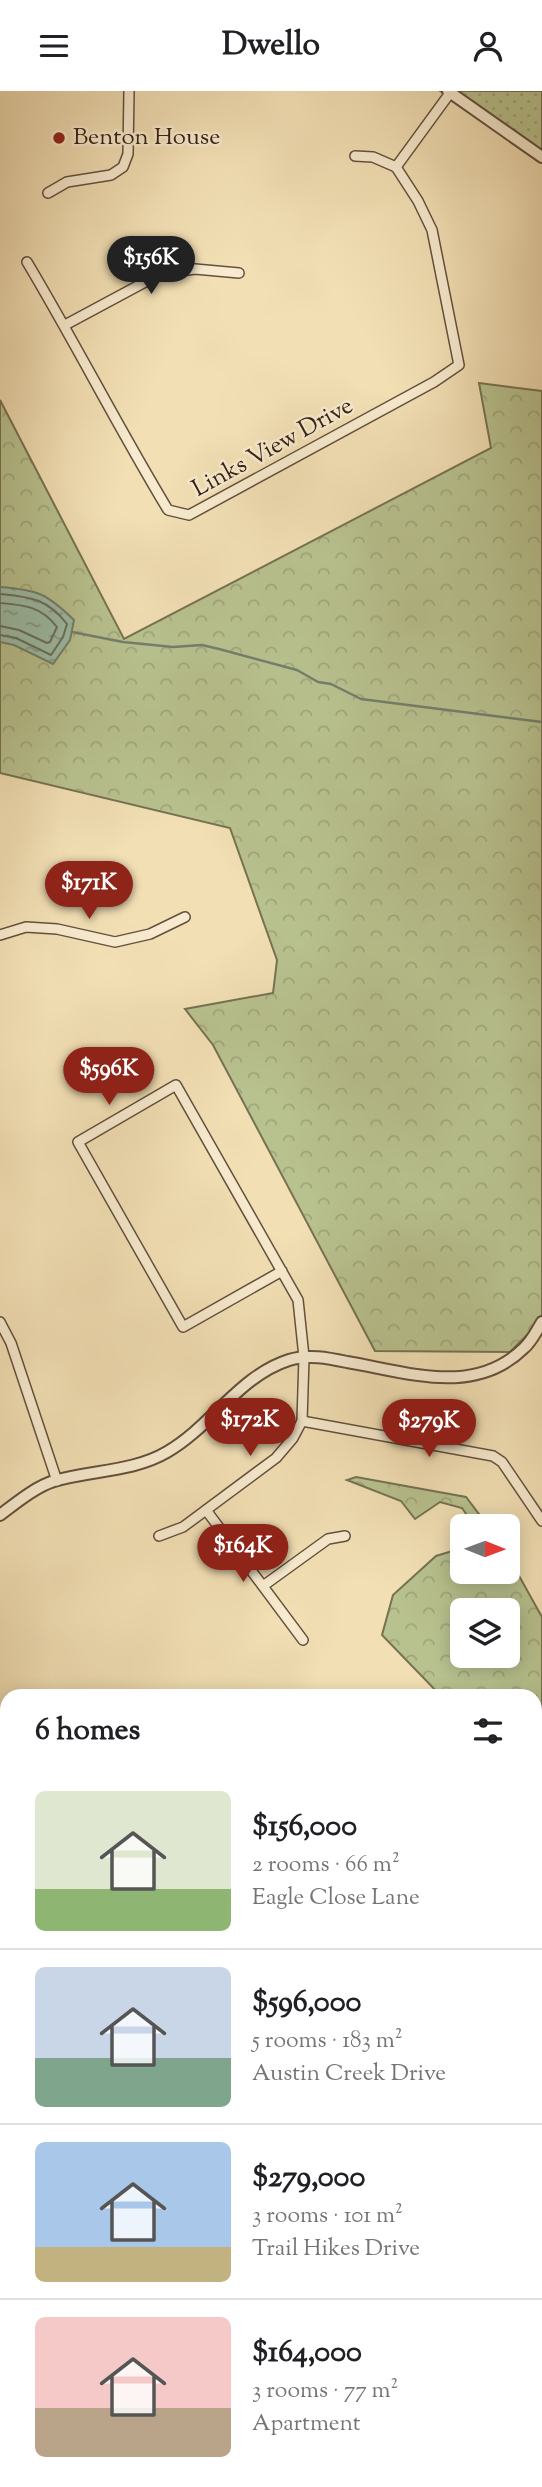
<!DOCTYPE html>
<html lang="en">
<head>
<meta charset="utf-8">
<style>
  body { margin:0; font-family:"Sorts Mill Goudy",serif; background:#f2f2f2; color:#202124; height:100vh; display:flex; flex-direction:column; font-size:26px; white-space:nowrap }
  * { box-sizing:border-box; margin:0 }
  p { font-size:23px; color:#757577 }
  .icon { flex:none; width:38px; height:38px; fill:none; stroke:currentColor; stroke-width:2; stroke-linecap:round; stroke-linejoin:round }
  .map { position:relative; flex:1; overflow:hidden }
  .panel { position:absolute; left:0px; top:1598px; width:542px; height:800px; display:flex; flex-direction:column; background:#fff; border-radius:21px 21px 0 0; box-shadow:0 4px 18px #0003 }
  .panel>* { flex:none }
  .needle { width:46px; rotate:91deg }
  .fabs { position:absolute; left:450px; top:1423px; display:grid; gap:14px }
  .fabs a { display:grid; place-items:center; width:70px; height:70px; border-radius:10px; background:#fff; box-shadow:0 4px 18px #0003; font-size:35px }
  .price { position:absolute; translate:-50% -60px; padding:0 16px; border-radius:24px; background:#8f2418; color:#fff; font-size:23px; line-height:46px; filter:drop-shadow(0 2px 4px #0008) }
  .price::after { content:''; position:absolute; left:50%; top:42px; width:21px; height:16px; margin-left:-10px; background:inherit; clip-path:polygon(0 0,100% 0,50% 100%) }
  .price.current { background:#222; color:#fff }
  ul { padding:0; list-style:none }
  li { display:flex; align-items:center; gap:21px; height:175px; padding:0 35px }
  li+li { border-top:2px solid #e0e0e0 }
  li span { display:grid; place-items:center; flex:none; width:196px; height:140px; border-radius:10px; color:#555 }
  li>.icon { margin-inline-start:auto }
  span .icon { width:84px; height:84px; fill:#fffc; stroke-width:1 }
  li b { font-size:30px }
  h2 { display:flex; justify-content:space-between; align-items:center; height:84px; padding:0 35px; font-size:30px }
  header { display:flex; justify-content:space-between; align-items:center; height:91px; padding:0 35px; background:#fff; font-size:32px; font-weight:700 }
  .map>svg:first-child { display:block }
</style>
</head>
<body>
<header><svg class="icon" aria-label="menu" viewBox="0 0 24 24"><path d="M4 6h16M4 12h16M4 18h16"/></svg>Dwello<svg class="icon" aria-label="person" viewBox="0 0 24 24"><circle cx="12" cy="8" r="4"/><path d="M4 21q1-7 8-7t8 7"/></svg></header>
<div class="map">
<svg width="542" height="2396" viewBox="0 0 542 2396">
  <defs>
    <pattern id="grass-dots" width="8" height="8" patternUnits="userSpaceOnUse" patternTransform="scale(1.75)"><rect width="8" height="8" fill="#b8c28f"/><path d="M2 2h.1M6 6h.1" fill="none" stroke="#9fa67b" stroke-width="1.8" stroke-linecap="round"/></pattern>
    <pattern id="forest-crowns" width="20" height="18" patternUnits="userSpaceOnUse" patternTransform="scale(1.75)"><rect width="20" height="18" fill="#b8c28f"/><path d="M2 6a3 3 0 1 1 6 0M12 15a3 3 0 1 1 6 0" fill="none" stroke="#9fa67b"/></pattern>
    <pattern id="water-ripples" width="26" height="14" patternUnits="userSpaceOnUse" patternTransform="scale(1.75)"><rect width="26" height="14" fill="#9cbda7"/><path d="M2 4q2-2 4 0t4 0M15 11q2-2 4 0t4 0" fill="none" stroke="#809987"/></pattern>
  </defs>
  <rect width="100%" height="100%" fill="#f2dfb4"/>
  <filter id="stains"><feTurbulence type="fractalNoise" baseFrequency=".00286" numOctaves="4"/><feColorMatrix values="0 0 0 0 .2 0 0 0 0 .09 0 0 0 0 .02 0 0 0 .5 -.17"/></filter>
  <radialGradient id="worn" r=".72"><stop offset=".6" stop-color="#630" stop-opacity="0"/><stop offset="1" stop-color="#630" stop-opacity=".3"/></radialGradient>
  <path fill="url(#grass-dots)" stroke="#767252" stroke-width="2" d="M440 0H542V62Z"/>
  <g fill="url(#forest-crowns)" stroke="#767252" stroke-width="2" fill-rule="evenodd">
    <path d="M479 292 542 300V1229L510 1261 375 1260 213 954 185 918 273 902 277 869 230 737 0 682V309L124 548 491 357Z"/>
    <path d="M356 1386 466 1406 488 1435H470L471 1430 462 1417 440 1411 415 1428 401 1410 347 1389Z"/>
    <path d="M462 1457V1480H508V1465L542 1526V1704L536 1703V1605H441L382 1544 393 1504 436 1465ZM462 1519H508V1564H462Z"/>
  </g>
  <g fill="url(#water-ripples)" stroke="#737f6d" stroke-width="2">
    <path d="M0 496C38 499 46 502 74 529L70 549 53 573 14 554 0 551Z"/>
    <path d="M536 1680 542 1681V1778H536Z"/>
    <path d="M0 2037 7 2057V2135H0Z"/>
  </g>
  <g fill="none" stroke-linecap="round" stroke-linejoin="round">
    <g stroke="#686f5e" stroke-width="2">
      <path d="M0 503C29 506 47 507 67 533L63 546 51 564 16 547 0 544"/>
      <path d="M0 512C24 514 41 515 57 536L50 551 47 552 19 539 0 535"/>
    </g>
    <path stroke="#737f6d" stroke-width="2.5" d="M72 541 123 551 173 556 202 554 219 558 297 579 318 591 331 593 361 608 542 631"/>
    <defs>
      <g id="minor">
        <path d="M355 65 373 66 396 76"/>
        <path d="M396 76 450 2"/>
        <path d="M48 102 67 91 111 84 123 76 128 63 129 0"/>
        <path d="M27 171C76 253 119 338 168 419L189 424 434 291 459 274 432 139 418 110 396 76"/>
        <path d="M65 234 160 183 195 178 239 182"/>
        <path d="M0 844 26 836 57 838 115 851 150 843 185 826"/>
        <path d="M0 1231 11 1252 57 1390"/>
        <path d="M302 1330 493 1365 502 1371 542 1430"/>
        <path d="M206 1419 303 1549"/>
        <path d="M159 1445 183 1436 276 1367 293 1347 302 1330 304 1266 298 1209 176 994 78 1051 183 1236 282 1180"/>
        <path d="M263 1495 328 1448 345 1445"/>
        <path d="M536 2214 542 2206"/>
        <path d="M536 2230 542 2237"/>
        <path d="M163 2390 164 2396"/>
        <path d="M497 2390 499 2396"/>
      </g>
      <g id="tertiary">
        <path d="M448 0 542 66"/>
        <path d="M0 1424C16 1412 35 1396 54 1390 91 1379 133 1381 167 1361 212 1335 239 1285 289 1269 308 1263 328 1267 347 1271 408 1281 474 1306 524 1257 532 1250 537 1239 542 1231"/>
        <path d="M0 1726 7 1728"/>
        <path d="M251 2390 252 2396"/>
      </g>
    </defs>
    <use href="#minor" stroke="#64503e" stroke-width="12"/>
    <use href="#tertiary" stroke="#64503e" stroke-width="14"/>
    <use href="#minor" stroke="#f7eace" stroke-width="9"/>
    <use href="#tertiary" stroke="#f7eace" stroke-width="10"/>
  </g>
  <circle fill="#8f2418" stroke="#f7eace" stroke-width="2.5" cx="59" cy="47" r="7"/>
  <g text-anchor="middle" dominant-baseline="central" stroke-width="5" stroke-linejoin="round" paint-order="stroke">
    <g font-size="24" fill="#352116" stroke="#f7eace" text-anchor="start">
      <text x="73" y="47">Benton House</text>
    </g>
    <g font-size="24" fill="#352116" stroke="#f7eace">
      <text transform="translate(273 357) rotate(-29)">Links View Drive</text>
    </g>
  </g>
  <rect width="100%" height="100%" filter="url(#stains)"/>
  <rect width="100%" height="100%" fill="url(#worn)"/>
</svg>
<div class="fabs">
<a><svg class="needle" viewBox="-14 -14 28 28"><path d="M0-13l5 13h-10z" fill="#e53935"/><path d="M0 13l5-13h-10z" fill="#757577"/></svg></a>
<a><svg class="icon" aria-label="layers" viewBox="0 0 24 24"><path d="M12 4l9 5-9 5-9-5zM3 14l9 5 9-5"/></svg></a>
</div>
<b class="price current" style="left:151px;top:205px">$156K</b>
<b class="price" style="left:89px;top:830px">$171K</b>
<b class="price" style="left:109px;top:1016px">$596K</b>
<b class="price" style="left:250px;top:1367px">$172K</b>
<b class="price" style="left:429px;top:1368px">$279K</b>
<b class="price" style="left:243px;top:1493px">$164K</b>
<section class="panel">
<h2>6 homes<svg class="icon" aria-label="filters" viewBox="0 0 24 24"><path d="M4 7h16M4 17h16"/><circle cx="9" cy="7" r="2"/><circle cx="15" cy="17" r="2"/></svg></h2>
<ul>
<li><span style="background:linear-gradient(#dfe7d0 70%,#8fb573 0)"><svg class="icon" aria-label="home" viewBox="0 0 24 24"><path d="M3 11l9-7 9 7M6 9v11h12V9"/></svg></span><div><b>$156,000</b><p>2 rooms · 66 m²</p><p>Eagle Close Lane</p></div></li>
<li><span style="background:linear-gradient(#c9d6e8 65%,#7fa58c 0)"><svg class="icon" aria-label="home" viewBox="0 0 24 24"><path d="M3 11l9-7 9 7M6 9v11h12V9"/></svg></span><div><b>$596,000</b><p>5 rooms · 183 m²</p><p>Austin Creek Drive</p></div></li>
<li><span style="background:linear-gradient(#a9c7e8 75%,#c2b280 0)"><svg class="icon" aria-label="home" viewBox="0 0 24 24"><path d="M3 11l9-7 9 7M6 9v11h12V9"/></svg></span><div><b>$279,000</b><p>3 rooms · 101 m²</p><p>Trail Hikes Drive</p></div></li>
<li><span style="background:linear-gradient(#f6c9c9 65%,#b9a48a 0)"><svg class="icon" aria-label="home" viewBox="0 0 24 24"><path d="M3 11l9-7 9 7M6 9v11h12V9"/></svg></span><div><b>$164,000</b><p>3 rooms · 77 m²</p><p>Apartment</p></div></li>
</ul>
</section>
</div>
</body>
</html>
